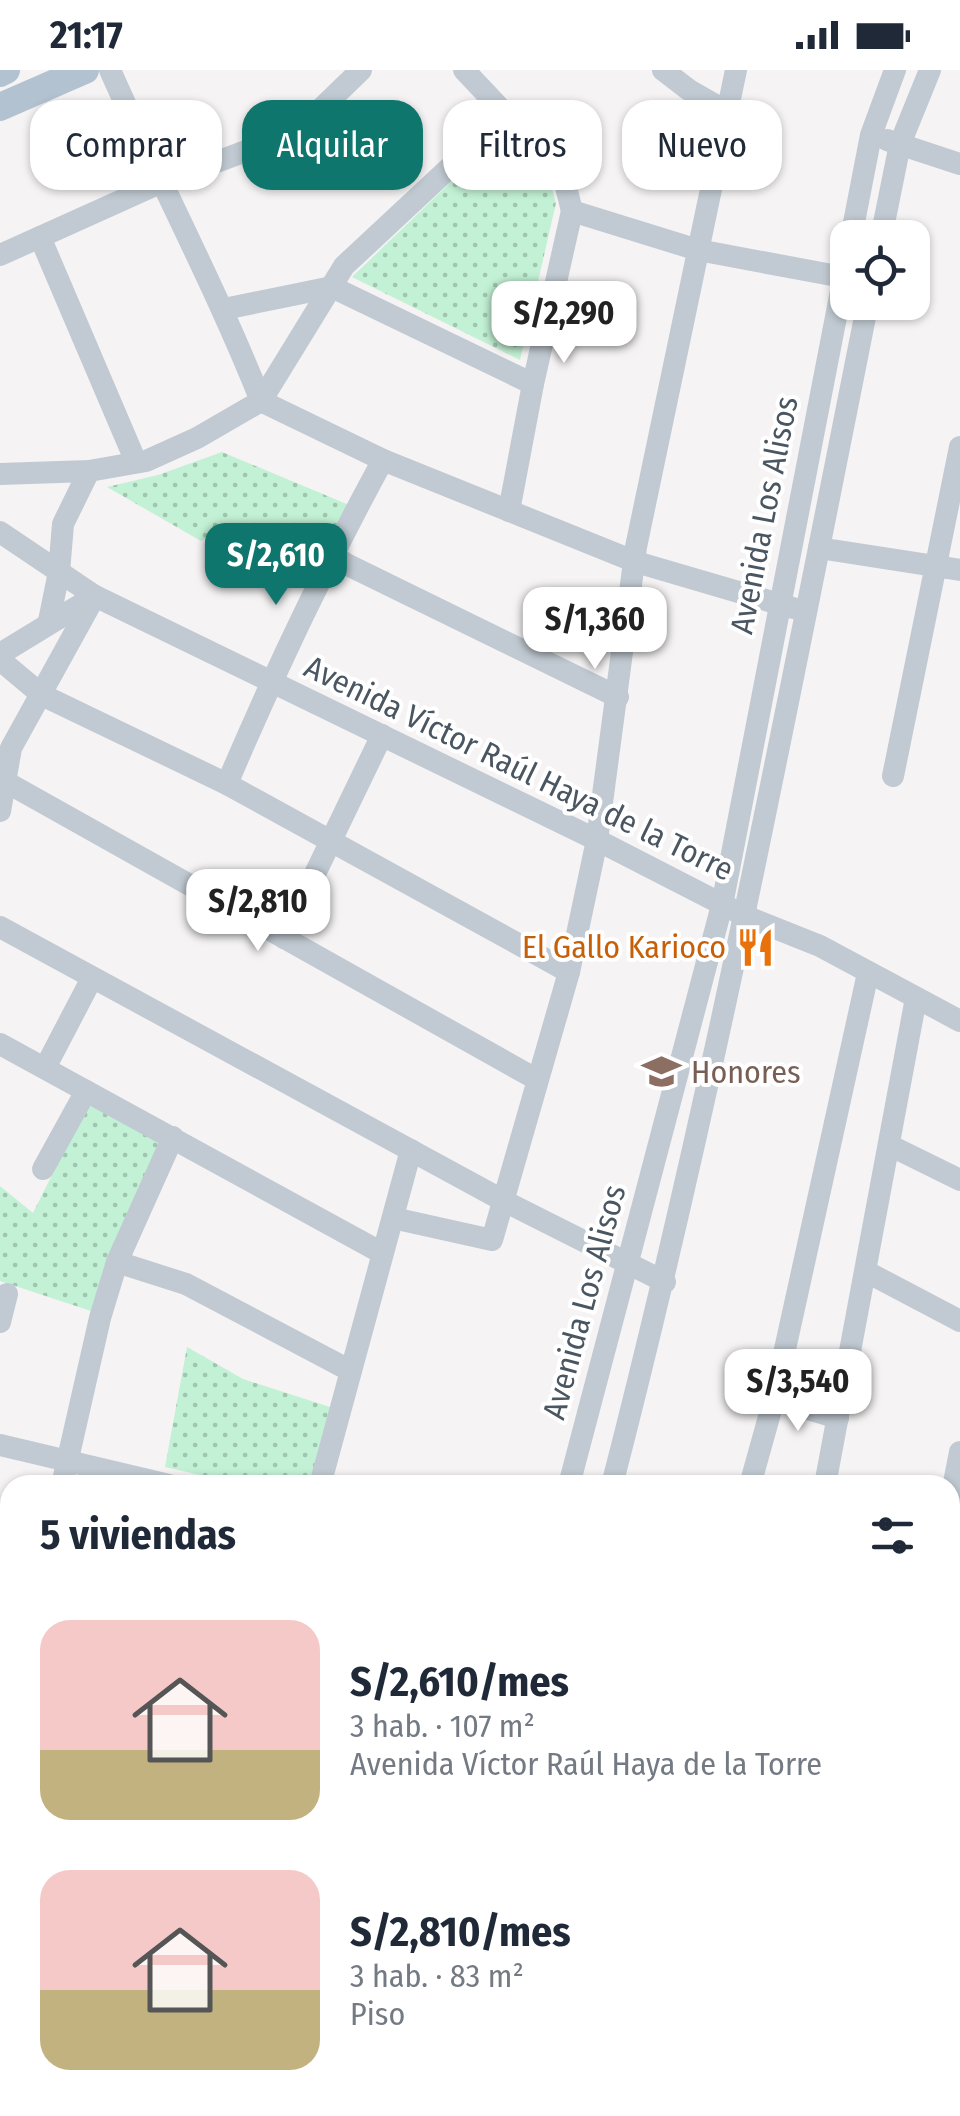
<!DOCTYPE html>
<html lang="es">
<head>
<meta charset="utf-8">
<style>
  body { margin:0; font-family:"Fira Sans Condensed",sans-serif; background:#f2f2f3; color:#1f2937; height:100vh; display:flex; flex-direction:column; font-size:38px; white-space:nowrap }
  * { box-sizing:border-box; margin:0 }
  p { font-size:32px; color:#747a83 }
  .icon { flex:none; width:55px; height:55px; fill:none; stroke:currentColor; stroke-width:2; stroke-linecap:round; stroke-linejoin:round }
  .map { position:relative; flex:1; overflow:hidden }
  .drawer { position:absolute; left:0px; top:1405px; width:960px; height:642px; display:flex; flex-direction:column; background:#fff; border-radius:30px 30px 0 0; box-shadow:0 2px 8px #0004 }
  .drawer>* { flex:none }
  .top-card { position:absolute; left:30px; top:30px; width:900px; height:90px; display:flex; gap:20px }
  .tools { position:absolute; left:830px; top:150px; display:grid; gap:20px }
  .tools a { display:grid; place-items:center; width:100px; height:100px; border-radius:20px; background:#fff; box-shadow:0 2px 8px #0004; font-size:50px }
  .price { position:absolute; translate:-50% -85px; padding:0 22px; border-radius:20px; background:#fff; color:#222; font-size:32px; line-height:65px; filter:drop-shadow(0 2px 5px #0008) }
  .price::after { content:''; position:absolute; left:50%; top:60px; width:30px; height:22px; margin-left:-15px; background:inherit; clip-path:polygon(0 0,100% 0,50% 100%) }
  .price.current { background:#0f766e; color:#fff }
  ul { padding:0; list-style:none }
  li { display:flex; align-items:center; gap:30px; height:250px; padding:0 40px }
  li span { display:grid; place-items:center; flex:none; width:280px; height:200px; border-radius:30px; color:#555 }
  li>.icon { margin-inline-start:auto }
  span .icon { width:120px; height:120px; fill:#fffc; stroke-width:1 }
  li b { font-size:42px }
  h2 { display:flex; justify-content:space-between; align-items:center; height:120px; padding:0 40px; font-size:42px }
  .pill { padding:0 35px; border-radius:30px; background:#fff; box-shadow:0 2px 8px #0004; font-size:35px; line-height:90px }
  .pill.current { background:#0f766e; color:#fff }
  .status { display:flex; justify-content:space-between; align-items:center; height:70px; padding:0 50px; background:#fff; direction:ltr }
  .status svg { height:28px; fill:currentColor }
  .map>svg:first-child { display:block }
</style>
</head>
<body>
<div class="status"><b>21:17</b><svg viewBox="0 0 49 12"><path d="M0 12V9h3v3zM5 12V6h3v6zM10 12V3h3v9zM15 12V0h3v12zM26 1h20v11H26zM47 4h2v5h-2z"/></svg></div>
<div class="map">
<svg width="960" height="2046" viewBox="0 0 960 2046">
  <defs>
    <pattern id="grass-dots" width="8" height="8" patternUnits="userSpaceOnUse" patternTransform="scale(2.5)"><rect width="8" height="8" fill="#c3f1d5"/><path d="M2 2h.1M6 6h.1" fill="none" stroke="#a0c6b0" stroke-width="1.8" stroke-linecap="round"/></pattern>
  </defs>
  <rect width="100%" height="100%" fill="#f5f3f3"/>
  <g fill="url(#grass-dots)">
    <path d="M503 62 547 102 556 133 520 290 352 207Z"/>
    <path d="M222 382 349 435 316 504 219 459 201 471 107 417 158 405Z"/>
    <path d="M90 1029 163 1067 94 1242 0 1211V1116L33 1143Z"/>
    <path d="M187 1277 243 1309 333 1338 313 1415H244L165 1397Z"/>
  </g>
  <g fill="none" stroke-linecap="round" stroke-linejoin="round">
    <g stroke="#c1cad2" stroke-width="22">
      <path d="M110 0C159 111 216 218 261 331L383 390 636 492 793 538"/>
      <path d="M464 0 563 105 572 141 698 180 848 208"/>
      <path d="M663 0 689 20 726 41"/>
      <path d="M887 70 960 94"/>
      <path d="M40 167 136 392"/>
      <path d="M851 168 871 65 895 0"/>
      <path d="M881 168 900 74 930 0"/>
      <path d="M0 185 160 113 297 62 361 0"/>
      <path d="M224 239 332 217 533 314"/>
      <path d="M0 404 89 401 146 391 197 368 261 331 344 196 506 45"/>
      <path d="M509 441 533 314 572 141"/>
      <path d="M0 462 95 526 597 770 745 846 820 876 960 951"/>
      <path d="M819 478 960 500"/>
      <path d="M332 484 346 494 618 627"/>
      <path d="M49 551 59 502 63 454 89 401"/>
      <path d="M0 584 95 526"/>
      <path d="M0 590 42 625 227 714 569 902"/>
      <path d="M893 706 960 377"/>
      <path d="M6 712 536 1009"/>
      <path d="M227 714C274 603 325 496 383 390"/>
      <path d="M0 741 11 678 95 526"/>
      <path d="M0 857 504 1131 665 1212"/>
      <path d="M284 868 382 665"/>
      <path d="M0 974 382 1183"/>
      <path d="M45 998 92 908"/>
      <path d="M889 1075 960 1110"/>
      <path d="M43 1099 86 1021"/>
      <path d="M393 1148 492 1170 569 902 597 770 636 477 736 0"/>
      <path d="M117 1192 186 1214 349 1300"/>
      <path d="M867 1202 960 1251"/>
      <path d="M0 1252 7 1224"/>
      <path d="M774 1329 838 1348"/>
      <path d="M0 1375 169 1415"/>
      <path d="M62 1415 100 1248 117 1192 173 1067"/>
      <path d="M320 1415 411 1080"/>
      <path d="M569 1415 722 835 848 185"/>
      <path d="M612 1415C713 1024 789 628 868 232"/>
      <path d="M750 1415 774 1329 868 903"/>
      <path d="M825 1415 916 928"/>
      <path d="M950 1433 960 1382"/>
      <path d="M950 1559 960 1565"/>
      <path d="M950 1680 960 1686"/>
      <path d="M950 1809 960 1789"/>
      <path d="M0 1852 10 1854"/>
      <path d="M0 1992 10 1994"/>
      <path d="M950 2023 960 1998"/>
      <path d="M215 2038 243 2046"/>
      <path d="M73 2046 76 2038"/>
      <path d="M401 2046 403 2038"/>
      <path d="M441 2046 443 2038"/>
      <path d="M577 2046 580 2038"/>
      <path d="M698 2046 699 2038"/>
      <path d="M803 2046 807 2038"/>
      <path d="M939 2046 943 2038"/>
    </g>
    <g stroke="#b3c2d1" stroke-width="28">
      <path d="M0 3 6 0"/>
      <path d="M0 37 85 0"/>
      <path d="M0 1522 10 1524"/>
      <path d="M0 1560 10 1563"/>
      <path d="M950 1862 960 1867"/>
      <path d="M950 1901 960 1906"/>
    </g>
  </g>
  <defs>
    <symbol id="restaurant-bare" viewBox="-9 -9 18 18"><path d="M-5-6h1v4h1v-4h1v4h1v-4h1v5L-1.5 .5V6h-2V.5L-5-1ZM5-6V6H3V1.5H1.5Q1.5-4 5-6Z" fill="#e8710a" stroke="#fff" stroke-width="2.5" paint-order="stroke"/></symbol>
    <symbol id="university-bare" viewBox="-9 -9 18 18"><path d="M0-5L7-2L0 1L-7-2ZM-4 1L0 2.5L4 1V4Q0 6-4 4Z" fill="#8d6e63" stroke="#fff" stroke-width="2.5" paint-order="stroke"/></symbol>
  </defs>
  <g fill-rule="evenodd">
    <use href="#restaurant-bare" x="728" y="850" width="55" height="55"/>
    <use href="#university-bare" x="634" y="974" width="55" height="55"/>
  </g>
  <g text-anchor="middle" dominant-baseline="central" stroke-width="8" stroke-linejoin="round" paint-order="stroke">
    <g font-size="32" fill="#4a5661" stroke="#fff">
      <text transform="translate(764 445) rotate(-79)">Avenida Los Alisos</text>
      <text transform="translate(519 698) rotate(26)">Avenida Víctor Raúl Haya de la Torre</text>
      <text transform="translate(584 1232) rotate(-75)">Avenida Los Alisos</text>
    </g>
    <g font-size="32" fill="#c56008" stroke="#fff" text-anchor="end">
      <text x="726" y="877">El Gallo Karioco</text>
    </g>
    <g font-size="32" fill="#785e54" stroke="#fff" text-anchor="start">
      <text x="691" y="1002">Honores</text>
    </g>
  </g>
</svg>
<div class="tools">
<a><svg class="icon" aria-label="locate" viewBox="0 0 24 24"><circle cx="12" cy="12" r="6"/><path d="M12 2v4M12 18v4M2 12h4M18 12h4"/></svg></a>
</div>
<b class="price" style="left:564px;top:296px">S/2,290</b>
<b class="price current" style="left:276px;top:538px">S/2,610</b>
<b class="price" style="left:595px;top:602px">S/1,360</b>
<b class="price" style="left:258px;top:884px">S/2,810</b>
<b class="price" style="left:798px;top:1364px">S/3,540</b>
<div class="top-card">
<a class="pill">Comprar</a>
<a class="pill current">Alquilar</a>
<a class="pill">Filtros</a>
<a class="pill">Nuevo</a>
</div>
<section class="drawer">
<h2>5 viviendas<svg class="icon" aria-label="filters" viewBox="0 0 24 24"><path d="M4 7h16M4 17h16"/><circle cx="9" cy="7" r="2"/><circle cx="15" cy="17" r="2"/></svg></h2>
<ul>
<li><span style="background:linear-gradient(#f6c9c9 65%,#c2b280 0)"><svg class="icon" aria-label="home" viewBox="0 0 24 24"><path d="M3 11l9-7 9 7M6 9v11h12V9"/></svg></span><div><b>S/2,610/mes</b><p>3 hab. · 107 m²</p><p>Avenida Víctor Raúl Haya de la Torre</p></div></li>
<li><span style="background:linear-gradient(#f6c9c9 60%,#c2b280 0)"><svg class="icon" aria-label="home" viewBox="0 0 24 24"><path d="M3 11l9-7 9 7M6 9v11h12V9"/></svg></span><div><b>S/2,810/mes</b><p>3 hab. · 83 m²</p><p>Piso</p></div></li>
</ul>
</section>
</div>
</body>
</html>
